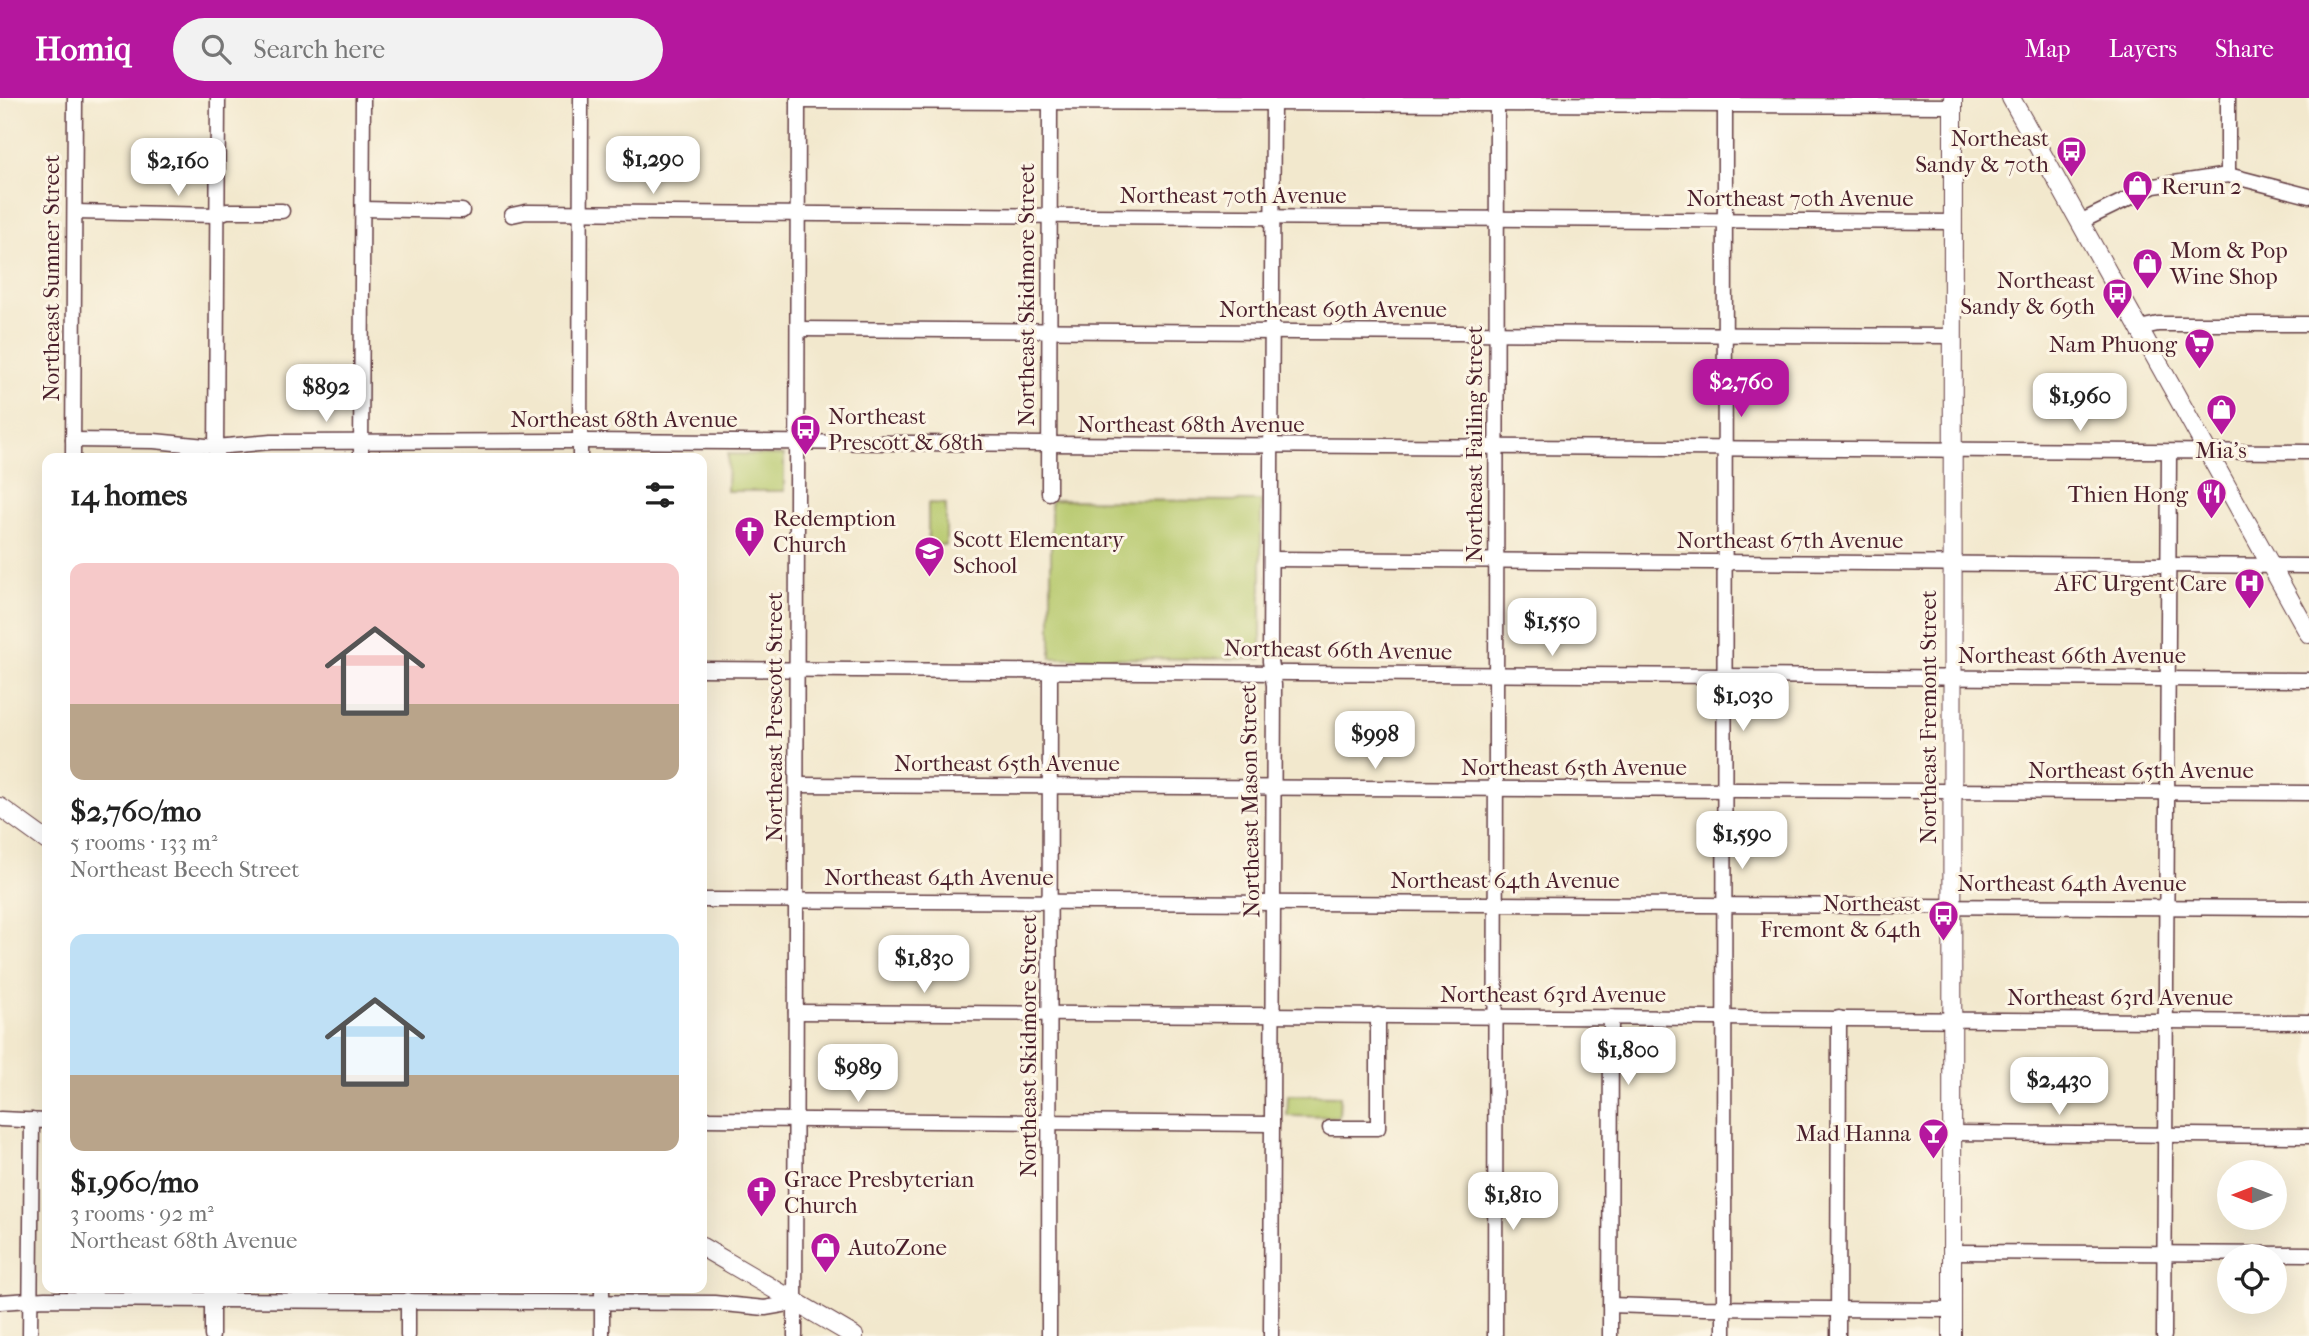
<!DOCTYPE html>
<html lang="en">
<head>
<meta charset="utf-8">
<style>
  body { margin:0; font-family:"IM FELL French Canon",serif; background:#f2f2f2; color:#222; height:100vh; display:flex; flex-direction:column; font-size:26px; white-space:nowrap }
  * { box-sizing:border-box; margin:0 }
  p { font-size:23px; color:#767676 }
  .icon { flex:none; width:38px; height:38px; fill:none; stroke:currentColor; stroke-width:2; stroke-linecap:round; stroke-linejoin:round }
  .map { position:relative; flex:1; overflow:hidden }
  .side { position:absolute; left:42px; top:355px; width:665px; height:840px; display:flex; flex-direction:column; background:#fff; border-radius:14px; box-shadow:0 7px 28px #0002 }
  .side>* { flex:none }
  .needle { width:46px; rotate:270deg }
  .buttons { position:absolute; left:2217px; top:1062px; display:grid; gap:14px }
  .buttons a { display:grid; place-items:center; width:70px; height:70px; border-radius:50%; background:#fff; box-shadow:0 7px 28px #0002; font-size:35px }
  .price { position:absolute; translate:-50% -60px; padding:0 16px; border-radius:14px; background:#fff; color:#222; font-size:23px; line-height:46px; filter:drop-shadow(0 2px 4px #0008) }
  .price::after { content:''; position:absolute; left:50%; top:42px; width:21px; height:16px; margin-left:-10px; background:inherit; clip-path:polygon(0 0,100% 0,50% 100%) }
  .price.current { background:#b5179e; color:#fff }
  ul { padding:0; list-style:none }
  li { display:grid; align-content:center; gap:14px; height:371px; padding:0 28px }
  li span { display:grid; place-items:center; height:217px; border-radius:14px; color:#555 }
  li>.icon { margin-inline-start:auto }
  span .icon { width:126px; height:126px; fill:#fffc; stroke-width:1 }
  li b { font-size:30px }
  h2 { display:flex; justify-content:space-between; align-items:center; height:84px; padding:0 28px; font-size:30px }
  header { display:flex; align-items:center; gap:42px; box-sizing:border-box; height:98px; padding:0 35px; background:#b5179e; color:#fff }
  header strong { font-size:33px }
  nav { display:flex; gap:38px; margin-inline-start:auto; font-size:24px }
  .search { width:490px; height:63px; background:#f2f2f2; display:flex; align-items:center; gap:18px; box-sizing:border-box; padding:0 24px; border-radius:38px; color:#767676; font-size:26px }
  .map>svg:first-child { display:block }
</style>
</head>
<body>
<header>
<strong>Homiq</strong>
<div class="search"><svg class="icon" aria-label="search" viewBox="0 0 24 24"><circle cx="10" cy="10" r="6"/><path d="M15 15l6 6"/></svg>Search here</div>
<nav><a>Map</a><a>Layers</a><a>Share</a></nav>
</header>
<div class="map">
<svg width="2309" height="1238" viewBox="0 0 2309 1238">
  <rect width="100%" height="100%" fill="#fcf5e5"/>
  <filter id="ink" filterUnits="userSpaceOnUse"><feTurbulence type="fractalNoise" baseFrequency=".0143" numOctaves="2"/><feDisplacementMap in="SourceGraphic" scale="14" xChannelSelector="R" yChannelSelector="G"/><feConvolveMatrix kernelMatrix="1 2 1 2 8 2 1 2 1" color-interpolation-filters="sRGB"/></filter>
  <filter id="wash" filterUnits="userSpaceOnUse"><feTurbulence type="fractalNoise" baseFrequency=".00686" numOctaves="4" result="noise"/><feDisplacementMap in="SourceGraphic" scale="28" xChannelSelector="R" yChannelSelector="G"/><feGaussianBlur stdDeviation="1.57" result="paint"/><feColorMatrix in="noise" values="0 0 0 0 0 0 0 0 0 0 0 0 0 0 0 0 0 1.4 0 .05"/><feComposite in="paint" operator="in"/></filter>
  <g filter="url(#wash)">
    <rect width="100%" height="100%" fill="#f2e8cd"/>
    <g fill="#b5c86b" stroke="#80744b" stroke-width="2">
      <path d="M728 356 784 357V393H727Z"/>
      <path d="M1051 402 1261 403V561L1051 560Z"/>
      <path d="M928 405 946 406V447H928Z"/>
      <path d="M1288 997 1340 998 1339 1019 1287 1018Z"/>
    </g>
  </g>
  <g filter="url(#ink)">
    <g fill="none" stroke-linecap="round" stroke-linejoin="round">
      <defs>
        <g id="minor">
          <path d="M798 3 1953 8"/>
          <path d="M2228 77V0"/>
          <path d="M363 111 462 113"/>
          <path d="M75 114 217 117 227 113H282"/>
          <path d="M512 117 526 114 1953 124"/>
          <path d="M2080 124 2154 88 2228 77 2309 98"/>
          <path d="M2139 230 2158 226H2309"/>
          <path d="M798 231 1953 238"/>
          <path d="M73 342 154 343 216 349 271 344 580 343 2309 354"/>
          <path d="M73 360 75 0"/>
          <path d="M216 360 218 0"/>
          <path d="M361 360 363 0"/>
          <path d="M580 360 581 0"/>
          <path d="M1049 395 1050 0"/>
          <path d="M1271 461 2309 468"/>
          <path d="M702 571 2309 582"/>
          <path d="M797 687 2309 695"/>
          <path d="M702 802 2309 810"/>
          <path d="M796 914 2309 924"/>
          <path d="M0 1021 47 1023"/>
          <path d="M702 1021 1272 1026"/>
          <path d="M1330 1030H1378V917"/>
          <path d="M1953 1035 2309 1038"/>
          <path d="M1952 1154 2309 1156"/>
          <path d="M0 1204 45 1201 714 1205 765 1210 794 1205"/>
          <path d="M1610 1207 1704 1210 1952 1212"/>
          <path d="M30 1238 32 1022"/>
          <path d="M212 1238V1190"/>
          <path d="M408 1238V1202"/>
          <path d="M602 1238V1190"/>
          <path d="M795 1238 798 0"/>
          <path d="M1049 1238 1050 573"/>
          <path d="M1271 1238 1274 587 1270 563 1273 0"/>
          <path d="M1495 1238 1497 0"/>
          <path d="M1610 1238 1611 919"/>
          <path d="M1724 1238 1725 0"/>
          <path d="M1838 1238 1839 920"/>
          <path d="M2164 1238 2169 354"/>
        </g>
        <g id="major">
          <path d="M2011 0 2309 536"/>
          <path d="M0 709 47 743"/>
          <path d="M702 1149 854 1238"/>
          <path d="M1952 1238 1953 0"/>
        </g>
      </defs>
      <use href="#minor" stroke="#633d43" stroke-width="17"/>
      <use href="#major" stroke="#633d43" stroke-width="20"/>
      <use href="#minor" stroke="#fff" stroke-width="14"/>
      <use href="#major" stroke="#fff" stroke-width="18"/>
    </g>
  </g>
  <defs>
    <symbol id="bus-pin" viewBox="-11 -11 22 30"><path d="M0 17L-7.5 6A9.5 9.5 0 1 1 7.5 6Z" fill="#b5179e" stroke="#fcf5e5"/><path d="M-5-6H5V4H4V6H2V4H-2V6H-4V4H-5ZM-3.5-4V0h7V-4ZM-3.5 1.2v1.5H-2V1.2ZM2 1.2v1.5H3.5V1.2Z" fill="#fff"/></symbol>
    <symbol id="shop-pin" viewBox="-11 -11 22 30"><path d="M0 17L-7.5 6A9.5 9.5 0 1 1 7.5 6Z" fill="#b5179e" stroke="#fcf5e5"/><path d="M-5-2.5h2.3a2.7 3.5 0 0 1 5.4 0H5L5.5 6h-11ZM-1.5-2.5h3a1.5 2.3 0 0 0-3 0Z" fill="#fff"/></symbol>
    <symbol id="supermarket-pin" viewBox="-11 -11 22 30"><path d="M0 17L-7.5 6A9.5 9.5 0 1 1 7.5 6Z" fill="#b5179e" stroke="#fcf5e5"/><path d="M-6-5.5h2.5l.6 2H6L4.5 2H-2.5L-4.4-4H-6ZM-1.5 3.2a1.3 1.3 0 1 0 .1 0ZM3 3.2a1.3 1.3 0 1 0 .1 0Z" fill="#fff"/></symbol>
    <symbol id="restaurant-pin" viewBox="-11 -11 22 30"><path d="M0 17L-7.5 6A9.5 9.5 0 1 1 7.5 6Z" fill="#b5179e" stroke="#fcf5e5"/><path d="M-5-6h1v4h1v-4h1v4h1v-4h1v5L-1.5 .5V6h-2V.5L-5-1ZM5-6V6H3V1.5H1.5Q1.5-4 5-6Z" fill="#fff"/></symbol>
    <symbol id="church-pin" viewBox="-11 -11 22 30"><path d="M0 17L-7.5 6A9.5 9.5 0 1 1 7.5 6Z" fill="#b5179e" stroke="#fcf5e5"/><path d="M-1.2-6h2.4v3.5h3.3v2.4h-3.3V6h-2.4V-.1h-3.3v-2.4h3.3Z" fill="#fff"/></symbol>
    <symbol id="school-pin" viewBox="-11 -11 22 30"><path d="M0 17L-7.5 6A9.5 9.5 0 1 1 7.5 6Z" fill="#b5179e" stroke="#fcf5e5"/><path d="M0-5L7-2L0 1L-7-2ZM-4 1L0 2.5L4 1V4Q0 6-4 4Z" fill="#fff"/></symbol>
    <symbol id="hospital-pin" viewBox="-11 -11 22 30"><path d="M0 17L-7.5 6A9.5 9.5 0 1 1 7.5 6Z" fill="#b5179e" stroke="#fcf5e5"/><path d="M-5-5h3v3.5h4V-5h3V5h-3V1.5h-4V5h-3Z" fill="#fff"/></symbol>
    <symbol id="bar-pin" viewBox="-11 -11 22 30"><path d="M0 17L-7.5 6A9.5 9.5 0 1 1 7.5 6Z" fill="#b5179e" stroke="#fcf5e5"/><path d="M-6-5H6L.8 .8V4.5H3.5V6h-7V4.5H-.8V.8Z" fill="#fff"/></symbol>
  </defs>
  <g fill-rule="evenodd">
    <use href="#bus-pin" x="2054" y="36" width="35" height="47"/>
    <use href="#shop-pin" x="2120" y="70" width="35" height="47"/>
    <use href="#shop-pin" x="2130" y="148" width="35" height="47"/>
    <use href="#bus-pin" x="2100" y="178" width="35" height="47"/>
    <use href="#supermarket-pin" x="2182" y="228" width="35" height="47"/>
    <use href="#shop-pin" x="2204" y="294" width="35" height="47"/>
    <use href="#bus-pin" x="788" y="314" width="35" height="47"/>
    <use href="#restaurant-pin" x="2194" y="378" width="35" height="47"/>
    <use href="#church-pin" x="732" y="416" width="35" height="47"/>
    <use href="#school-pin" x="912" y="436" width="35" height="47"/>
    <use href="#hospital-pin" x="2232" y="468" width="35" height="47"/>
    <use href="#bus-pin" x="1926" y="800" width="35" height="47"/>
    <use href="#bar-pin" x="1916" y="1018" width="35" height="47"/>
    <use href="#church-pin" x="744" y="1076" width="35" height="47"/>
    <use href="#shop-pin" x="808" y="1132" width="35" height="47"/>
  </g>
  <g text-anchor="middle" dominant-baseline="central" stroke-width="6" stroke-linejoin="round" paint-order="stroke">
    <g font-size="23" fill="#4a1f2b" stroke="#fcf5e5" text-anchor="end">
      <text x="2049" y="40">Northeast<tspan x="2049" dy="26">Sandy &amp; 70th</tspan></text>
      <text x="2161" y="88" text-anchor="start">Rerun 2</text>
      <text x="2170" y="152" text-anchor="start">Mom &amp; Pop<tspan x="2170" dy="26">Wine Shop</tspan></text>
      <text x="2095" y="182">Northeast<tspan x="2095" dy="26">Sandy &amp; 69th</tspan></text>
      <text x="2177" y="246">Nam Phuong</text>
      <text x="828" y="318" text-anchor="start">Northeast<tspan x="828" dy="26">Prescott &amp; 68th</tspan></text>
      <text x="2221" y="352" text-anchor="middle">Mia’s</text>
      <text x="2188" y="396">Thien Hong</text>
      <text x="773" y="420" text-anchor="start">Redemption<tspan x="773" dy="26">Church</tspan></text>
      <text x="953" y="441" text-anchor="start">Scott Elementary<tspan x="953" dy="26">School</tspan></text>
      <text x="2227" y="485">AFC Urgent Care</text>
      <text x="1921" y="805">Northeast<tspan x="1921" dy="26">Fremont &amp; 64th</tspan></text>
      <text x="1911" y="1035">Mad Hanna</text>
      <text x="784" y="1081" text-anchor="start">Grace Presbyterian<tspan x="784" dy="26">Church</tspan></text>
      <text x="848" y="1149" text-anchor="start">AutoZone</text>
    </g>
    <g font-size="23" fill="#4a1f2b" stroke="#fcf5e5">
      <text x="1233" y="97">Northeast 70th Avenue</text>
      <text x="1800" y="100">Northeast 70th Avenue</text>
      <text transform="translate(51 180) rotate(-90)">Northeast Sumner Street</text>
      <text transform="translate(1026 197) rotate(-90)">Northeast Skidmore Street</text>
      <text x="1333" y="211">Northeast 69th Avenue</text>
      <text x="624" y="321">Northeast 68th Avenue</text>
      <text x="1191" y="326">Northeast 68th Avenue</text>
      <text transform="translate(1474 346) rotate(-90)">Northeast Failing Street</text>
      <text x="1790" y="442">Northeast 67th Avenue</text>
      <text transform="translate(1338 552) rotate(1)">Northeast 66th Avenue</text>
      <text x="2072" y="557">Northeast 66th Avenue</text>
      <text transform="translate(774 619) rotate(-90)">Northeast Prescott Street</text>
      <text transform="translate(1928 619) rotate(-90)">Northeast Fremont Street</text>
      <text x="1007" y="665">Northeast 65th Avenue</text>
      <text x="1574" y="669">Northeast 65th Avenue</text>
      <text x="2141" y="672">Northeast 65th Avenue</text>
      <text transform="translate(1250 703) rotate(-91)">Northeast Mason Street</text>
      <text x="939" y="779">Northeast 64th Avenue</text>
      <text x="1505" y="782">Northeast 64th Avenue</text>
      <text x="2072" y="785">Northeast 64th Avenue</text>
      <text x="1553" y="896">Northeast 63rd Avenue</text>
      <text x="2120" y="899">Northeast 63rd Avenue</text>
      <text transform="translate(1028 948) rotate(-90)">Northeast Skidmore Street</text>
    </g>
  </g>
</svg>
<div class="buttons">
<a><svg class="needle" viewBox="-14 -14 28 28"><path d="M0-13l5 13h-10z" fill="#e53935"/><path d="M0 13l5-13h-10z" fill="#767676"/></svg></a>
<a><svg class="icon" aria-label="locate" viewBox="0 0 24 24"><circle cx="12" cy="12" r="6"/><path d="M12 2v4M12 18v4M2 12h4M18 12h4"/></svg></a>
</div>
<b class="price" style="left:653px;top:98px">$1,290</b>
<b class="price" style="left:178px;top:100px">$2,160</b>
<b class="price current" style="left:1741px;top:321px">$2,760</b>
<b class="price" style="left:326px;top:326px">$892</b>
<b class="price" style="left:2080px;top:335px">$1,960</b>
<b class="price" style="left:1552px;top:560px">$1,550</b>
<b class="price" style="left:1743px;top:635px">$1,030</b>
<b class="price" style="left:1375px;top:673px">$998</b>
<b class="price" style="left:1742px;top:773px">$1,590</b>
<b class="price" style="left:924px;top:897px">$1,830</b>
<b class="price" style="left:1628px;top:989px">$1,800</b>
<b class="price" style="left:858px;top:1006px">$989</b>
<b class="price" style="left:2059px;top:1019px">$2,430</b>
<b class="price" style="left:1513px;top:1134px">$1,810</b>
<section class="side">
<h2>14 homes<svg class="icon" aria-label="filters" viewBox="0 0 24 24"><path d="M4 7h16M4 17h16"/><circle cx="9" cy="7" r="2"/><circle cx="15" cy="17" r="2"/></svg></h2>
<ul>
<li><span style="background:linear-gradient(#f6c9c9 65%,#b9a48a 0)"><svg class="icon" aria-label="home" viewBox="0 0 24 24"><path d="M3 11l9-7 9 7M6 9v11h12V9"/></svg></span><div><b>$2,760/mo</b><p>5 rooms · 133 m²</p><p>Northeast Beech Street</p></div></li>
<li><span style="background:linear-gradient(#bfe0f5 65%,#b9a48a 0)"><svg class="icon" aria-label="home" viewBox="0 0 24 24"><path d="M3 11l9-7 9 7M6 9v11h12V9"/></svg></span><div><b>$1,960/mo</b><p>3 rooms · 92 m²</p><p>Northeast 68th Avenue</p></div></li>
</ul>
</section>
</div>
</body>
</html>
